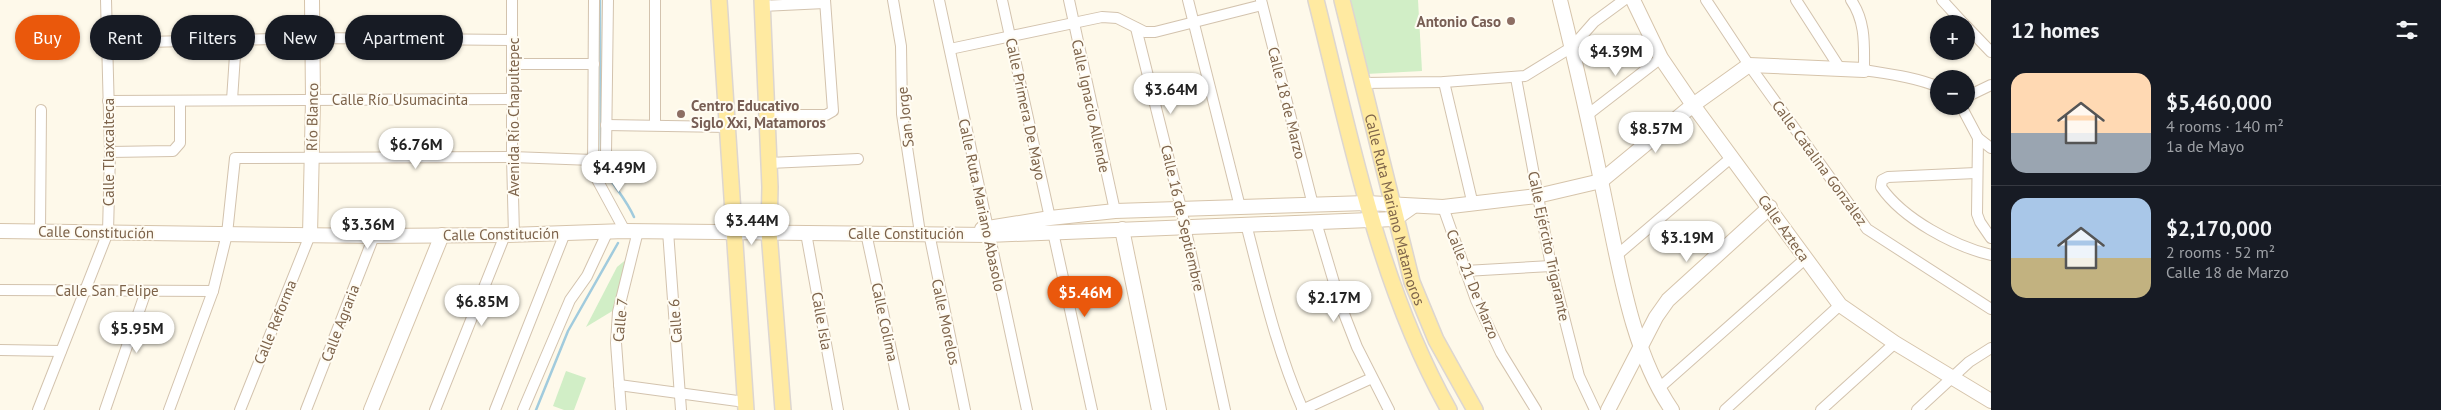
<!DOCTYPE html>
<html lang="en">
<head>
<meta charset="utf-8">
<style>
  body { margin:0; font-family:"PT Sans",sans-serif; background:#242831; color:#f1f3f6; height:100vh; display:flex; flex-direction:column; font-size:19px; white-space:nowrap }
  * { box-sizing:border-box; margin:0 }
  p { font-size:16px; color:#9ea1a6 }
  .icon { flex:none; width:28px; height:28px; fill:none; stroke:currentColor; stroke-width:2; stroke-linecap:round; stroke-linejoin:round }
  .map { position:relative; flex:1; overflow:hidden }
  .details { display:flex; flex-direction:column; background:#171b24; width:450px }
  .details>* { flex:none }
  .hud { position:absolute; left:15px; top:15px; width:475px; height:45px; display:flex; gap:10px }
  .controls { position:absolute; left:1930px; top:15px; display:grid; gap:10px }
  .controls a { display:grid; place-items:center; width:45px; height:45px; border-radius:50%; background:#171b24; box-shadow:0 1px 4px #0004; font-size:25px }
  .price { position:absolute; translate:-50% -42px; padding:0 11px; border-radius:18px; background:#fff; color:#222; font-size:16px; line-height:32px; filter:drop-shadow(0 1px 2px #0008) }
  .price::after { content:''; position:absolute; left:50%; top:30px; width:15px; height:11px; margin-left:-8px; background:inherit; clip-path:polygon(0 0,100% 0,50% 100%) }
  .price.current { background:#ea580c; color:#fff }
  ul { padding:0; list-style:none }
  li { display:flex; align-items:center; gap:15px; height:125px; padding:0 20px }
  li+li { border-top:1px solid #363941 }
  li span { display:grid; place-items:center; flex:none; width:140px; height:100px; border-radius:15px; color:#555 }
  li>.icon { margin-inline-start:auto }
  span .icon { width:60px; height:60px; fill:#fffc; stroke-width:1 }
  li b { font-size:21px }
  h2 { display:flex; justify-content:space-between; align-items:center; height:60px; padding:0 20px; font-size:21px }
  .chip { padding:0 18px; border-radius:22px; background:#171b24; box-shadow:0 1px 4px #0004; font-size:18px; line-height:45px }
  .chip.current { background:#ea580c; color:#fff }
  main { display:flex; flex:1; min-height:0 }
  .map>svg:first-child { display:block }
</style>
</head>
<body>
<main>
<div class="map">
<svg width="1991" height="410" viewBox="0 0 1991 410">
  <rect width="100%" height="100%" fill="#fef9ea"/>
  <g fill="#d1eec6">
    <path d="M1347 0H1418L1422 71 1366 74Z"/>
    <path d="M628 258 614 310 586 327 617 267Z"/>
    <path d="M566 371 586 378 574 410H564L553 406Z"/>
  </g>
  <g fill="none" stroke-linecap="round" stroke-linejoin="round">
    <g stroke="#a1cbdd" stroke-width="2.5">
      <path d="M600 0 601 162C609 182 625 196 634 217"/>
      <path d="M536 410 568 331 618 243"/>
    </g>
    <defs>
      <g id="street">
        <path d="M512 0V157L514 235"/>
        <path d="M594 0 593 172 625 231"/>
        <path d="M655 0V125"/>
        <path d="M893 0 901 46 902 114 920 233"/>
        <path d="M939 0 1027 410"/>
        <path d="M1002 0 1050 218"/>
        <path d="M1069 0 1115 211"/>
        <path d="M1188 0 1240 207"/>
        <path d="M1261 0 1313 205"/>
        <path d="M1706 0 1749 65 1867 229 1991 309"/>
        <path d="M1796 0 1841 70"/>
        <path d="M1851 0C1866 22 1864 45 1864 70 1889 74 1915 77 1939 87"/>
        <path d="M1942 0 1964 24"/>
        <path d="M762 6 825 3"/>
        <path d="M1966 26 1991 52"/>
        <path d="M1136 28 1181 208 1225 410"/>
        <path d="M107 43 312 38 513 40"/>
        <path d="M950 49 1102 17 1117 18 1145 32H1155L1262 5"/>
        <path d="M513 64H594"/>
        <path d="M1516 78 1551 266 1579 376 1595 410"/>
        <path d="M1444 82 1473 205"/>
        <path d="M1363 83 1444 82 1525 76 1572 47 1594 22 1624 0"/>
        <path d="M1966 97 1991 85"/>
        <path d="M232 100 236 40"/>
        <path d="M108 101 513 99"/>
        <path d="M1961 106 1978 138 1991 148"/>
        <path d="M767 115H826L833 111 825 0"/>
        <path d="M1586 116 1661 58"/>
        <path d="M606 125 728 127"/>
        <path d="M1978 138 1977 214 1980 222 1991 238"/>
        <path d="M110 152 173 151 180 143V101"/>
        <path d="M606 154 608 0"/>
        <path d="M769 163 858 159"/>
        <path d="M1976 173 1888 177 1882 180 1881 187C1903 219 1954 246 1991 255"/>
        <path d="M1443 207 1476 300 1501 353 1536 410"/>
        <path d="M1316 222 1341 306 1357 347 1389 410"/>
        <path d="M1246 224C1262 286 1277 351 1303 410"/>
        <path d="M40 231 41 110"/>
        <path d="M668 231 681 410"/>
        <path d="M1053 232 1092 410"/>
        <path d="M806 233 838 410"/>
        <path d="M866 233 904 410"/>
        <path d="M929 233 965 410"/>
        <path d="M1617 255 1732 157"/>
        <path d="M1465 271 1551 266"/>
        <path d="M0 290 213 291"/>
        <path d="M0 350 61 351"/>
        <path d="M619 385 745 402"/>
        <path d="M1658 389 1805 259"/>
        <path d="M38 410 108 232 110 152 106 0"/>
        <path d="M105 410 146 291"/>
        <path d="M169 410 213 291 227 234 235 158 512 157 593 160"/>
        <path d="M240 410 310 235"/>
        <path d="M306 410 374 236"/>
        <path d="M435 410 505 235"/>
        <path d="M495 410 565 233"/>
        <path d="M523 410 570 300 587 276 608 231"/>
        <path d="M621 410 616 343 618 312 638 231"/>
        <path d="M1302 410 1372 378"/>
        <path d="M1725 410 1840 305"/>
        <path d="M1821 410 1895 343"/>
        <path d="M1917 410 1969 362 1991 348"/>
      </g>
      <g id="secondary">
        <path d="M1560 0C1577 68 1592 136 1606 205 1620 271 1633 354 1672 410"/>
        <path d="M1633 0 1661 58 1693 105 1840 305 1895 343 1991 401"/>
        <path d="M982 229 1050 218 1115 211 1367 203 1443 207 1537 196 1601 181 1693 105 1749 65 1864 70"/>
        <path d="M1122 229 1159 410"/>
        <path d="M0 231 374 236 505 235 625 231 988 235 1395 219 1412 207"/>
        <path d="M310 235 313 100 312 0"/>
        <path d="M371 410 442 235"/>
        <path d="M1608 410 1656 317 1668 300 1770 207"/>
      </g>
      <g id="primary">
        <path d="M719 0 746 410"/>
        <path d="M762 0 770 187 769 232 783 410"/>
        <path d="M1316 0C1351 139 1378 284 1449 410"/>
        <path id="s1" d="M1342 0 1412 282 1436 340 1475 410"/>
      </g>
    </defs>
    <use href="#street" stroke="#d3c3ae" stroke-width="12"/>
    <use href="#secondary" stroke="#d6c4ab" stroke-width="16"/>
    <use href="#primary" stroke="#ddd6d0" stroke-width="18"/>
    <use href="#street" stroke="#fff" stroke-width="10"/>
    <use href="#secondary" stroke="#fff" stroke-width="14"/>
    <use href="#primary" stroke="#ffeaa1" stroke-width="15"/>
  </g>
  <g fill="#8d6e63" stroke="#fffcf3" stroke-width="2">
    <circle cx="1511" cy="21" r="5"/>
    <circle cx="681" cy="114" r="5"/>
  </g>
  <g text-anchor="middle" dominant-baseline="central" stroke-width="4" stroke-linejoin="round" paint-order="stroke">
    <g font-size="15" font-weight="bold" fill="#785e54" stroke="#fffcf3" text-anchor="end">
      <text x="1501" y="21">Antonio Caso</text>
      <text x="691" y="105" text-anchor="start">Centro Educativo<tspan x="691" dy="17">Siglo Xxi, Matamoros</tspan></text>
    </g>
    <g font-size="15" fill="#7d634a" stroke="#fffcf3">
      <text x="400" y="99">Calle Río Usumacinta</text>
      <text transform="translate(1287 103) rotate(76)">Calle 18 de Marzo</text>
      <text transform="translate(1091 106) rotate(78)">Calle Ignacio Allende</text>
      <text transform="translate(1026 109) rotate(78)">Calle Primera De Mayo</text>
      <text transform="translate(312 117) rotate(-89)">Río Blanco</text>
      <text transform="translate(513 117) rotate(-90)">Avenida Río Chapultepec</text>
      <text transform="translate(905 117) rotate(-96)">San Jorge</text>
      <text transform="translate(108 152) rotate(-90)">Calle Tlaxcalteca</text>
      <text transform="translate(1820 163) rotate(54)">Calle Catalina González</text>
      <text transform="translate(982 205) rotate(78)">Calle Ruta Mariano Abasolo</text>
      <text stroke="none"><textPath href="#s1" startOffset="216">Calle Ruta Mariano Matamoros</textPath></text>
      <text transform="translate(1183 218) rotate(77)">Calle 16 de Septiembre</text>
      <text transform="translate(1784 228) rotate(55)">Calle Azteca</text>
      <text transform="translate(96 232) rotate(1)">Calle Constitución</text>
      <text x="906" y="233">Calle Constitución</text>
      <text transform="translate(501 234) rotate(-1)">Calle Constitución</text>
      <text transform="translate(1549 246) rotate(78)">Calle Ejército Trigarante</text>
      <text transform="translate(1473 284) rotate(68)">Calle 21 De Marzo</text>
      <text x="107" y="290">Calle San Felipe</text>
      <text transform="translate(620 320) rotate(-84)">Calle 7</text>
      <text transform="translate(675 321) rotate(-94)">Calle 6</text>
      <text transform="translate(822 321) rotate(80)">Calle Isla</text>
      <text transform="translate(275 322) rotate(-68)">Calle Reforma</text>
      <text transform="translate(885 322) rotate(78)">Calle Colima</text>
      <text transform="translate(946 322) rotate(78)">Calle Morelos</text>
      <text transform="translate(340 323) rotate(-69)">Calle Agraria</text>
    </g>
  </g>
</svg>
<div class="controls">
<a>+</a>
<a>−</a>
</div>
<b class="price" style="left:1616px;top:77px">$4.39M</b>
<b class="price" style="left:1171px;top:115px">$3.64M</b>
<b class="price" style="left:1656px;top:154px">$8.57M</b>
<b class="price" style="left:416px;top:170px">$6.76M</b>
<b class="price" style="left:619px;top:193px">$4.49M</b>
<b class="price" style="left:752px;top:246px">$3.44M</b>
<b class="price" style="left:368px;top:250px">$3.36M</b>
<b class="price" style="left:1687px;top:263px">$3.19M</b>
<b class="price current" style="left:1085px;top:318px">$5.46M</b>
<b class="price" style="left:1334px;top:323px">$2.17M</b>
<b class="price" style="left:482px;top:327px">$6.85M</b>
<b class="price" style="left:137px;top:354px">$5.95M</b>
<div class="hud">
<a class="chip current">Buy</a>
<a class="chip">Rent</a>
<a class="chip">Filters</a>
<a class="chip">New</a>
<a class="chip">Apartment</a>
</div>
</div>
<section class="details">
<h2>12 homes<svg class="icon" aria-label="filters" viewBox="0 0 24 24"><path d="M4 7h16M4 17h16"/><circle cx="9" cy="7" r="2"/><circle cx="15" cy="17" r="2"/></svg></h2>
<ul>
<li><span style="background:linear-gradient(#ffd9b3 60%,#9aa5b1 0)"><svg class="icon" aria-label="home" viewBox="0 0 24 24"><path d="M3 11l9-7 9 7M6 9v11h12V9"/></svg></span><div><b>$5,460,000</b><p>4 rooms · 140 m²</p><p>1a de Mayo</p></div></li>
<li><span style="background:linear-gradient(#a9c7e8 60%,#c2b280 0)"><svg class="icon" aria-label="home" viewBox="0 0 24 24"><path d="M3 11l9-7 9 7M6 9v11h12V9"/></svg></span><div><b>$2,170,000</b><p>2 rooms · 52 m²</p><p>Calle 18 de Marzo</p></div></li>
</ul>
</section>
</main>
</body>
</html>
